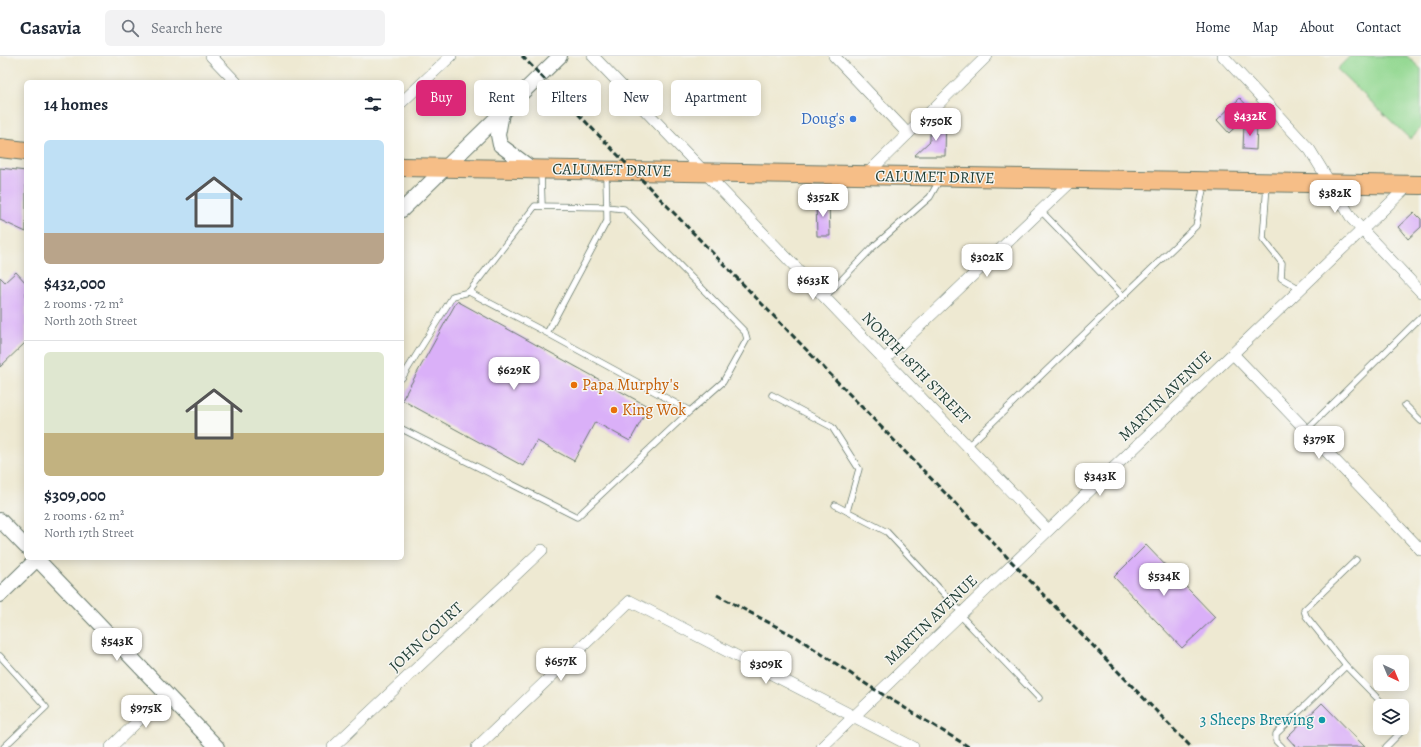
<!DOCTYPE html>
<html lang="en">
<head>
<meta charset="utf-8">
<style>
  body { margin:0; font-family:Alegreya,serif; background:#f2f2f3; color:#1f2937; height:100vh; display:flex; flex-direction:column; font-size:15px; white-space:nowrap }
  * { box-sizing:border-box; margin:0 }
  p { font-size:13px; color:#747a83 }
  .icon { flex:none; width:22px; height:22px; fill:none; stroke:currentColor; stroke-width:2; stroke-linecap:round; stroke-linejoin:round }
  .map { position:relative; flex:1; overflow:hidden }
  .details { position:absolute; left:24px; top:24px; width:380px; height:480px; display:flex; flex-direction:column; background:#fff; border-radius:6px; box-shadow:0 2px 10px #0003 }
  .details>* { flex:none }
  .top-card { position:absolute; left:416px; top:24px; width:380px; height:36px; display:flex; gap:8px }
  .needle { width:26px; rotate:136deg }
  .fabs { position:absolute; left:1373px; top:599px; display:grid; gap:8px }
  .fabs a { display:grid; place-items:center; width:36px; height:36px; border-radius:6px; background:#fff; box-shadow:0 2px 10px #0003; font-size:20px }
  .price { position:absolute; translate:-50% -34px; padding:0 9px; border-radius:8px; background:#fff; color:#222; font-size:13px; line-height:26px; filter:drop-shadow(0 1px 2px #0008) }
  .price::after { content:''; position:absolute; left:50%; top:24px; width:12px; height:9px; margin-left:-6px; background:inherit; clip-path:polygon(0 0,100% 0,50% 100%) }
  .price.active { background:#db2777; color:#fff }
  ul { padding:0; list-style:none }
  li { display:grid; align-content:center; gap:8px; height:212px; padding:0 20px }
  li+li { border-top:1px solid #e0e1e3 }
  li span { display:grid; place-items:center; height:124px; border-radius:6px; color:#555 }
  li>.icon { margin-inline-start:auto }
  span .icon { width:72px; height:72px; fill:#fffc; stroke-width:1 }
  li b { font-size:17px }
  h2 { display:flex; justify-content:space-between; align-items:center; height:48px; padding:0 20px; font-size:17px }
  .chip { padding:0 14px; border-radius:6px; background:#fff; box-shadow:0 2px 10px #0003; font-size:14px; line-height:36px }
  .chip.active { background:#db2777; color:#fff }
  header { display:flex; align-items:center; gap:24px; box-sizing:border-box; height:56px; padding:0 20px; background:#fff; border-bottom:1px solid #e0e1e3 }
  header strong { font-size:19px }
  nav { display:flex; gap:22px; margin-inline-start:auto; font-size:14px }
  .search { width:280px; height:36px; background:#f2f2f3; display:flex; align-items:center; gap:10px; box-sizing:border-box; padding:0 14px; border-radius:6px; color:#747a83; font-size:15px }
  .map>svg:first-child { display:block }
</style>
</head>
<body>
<header>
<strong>Casavia</strong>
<div class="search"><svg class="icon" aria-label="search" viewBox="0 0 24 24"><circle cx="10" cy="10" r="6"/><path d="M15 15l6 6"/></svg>Search here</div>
<nav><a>Home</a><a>Map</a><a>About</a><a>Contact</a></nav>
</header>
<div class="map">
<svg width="1421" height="691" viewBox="0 0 1421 691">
  <rect width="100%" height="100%" fill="#f6f6f2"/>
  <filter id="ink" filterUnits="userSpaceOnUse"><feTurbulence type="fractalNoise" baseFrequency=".025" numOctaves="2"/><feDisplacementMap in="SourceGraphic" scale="8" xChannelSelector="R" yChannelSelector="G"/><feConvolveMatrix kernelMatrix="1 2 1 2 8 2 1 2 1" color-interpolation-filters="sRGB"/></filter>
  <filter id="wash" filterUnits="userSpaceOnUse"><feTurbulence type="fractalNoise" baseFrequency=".012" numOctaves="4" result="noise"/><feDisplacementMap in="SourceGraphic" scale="16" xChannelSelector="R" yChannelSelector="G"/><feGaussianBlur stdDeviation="0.9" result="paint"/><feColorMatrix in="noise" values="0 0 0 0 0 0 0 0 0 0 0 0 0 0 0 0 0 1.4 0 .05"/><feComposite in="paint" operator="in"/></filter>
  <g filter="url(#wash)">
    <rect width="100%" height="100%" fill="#eee9d2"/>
    <path fill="#93d891" stroke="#598a62" d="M1350 0H1407L1421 13V72L1410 83 1337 13Z"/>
    <g id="blocks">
      <g fill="#dab0f8">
        <path d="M1240 42 1252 55 1229 77 1217 64Z"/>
        <path d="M946 59 945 100H914L930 85V78L934 79 935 70Z"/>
        <path d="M1244 68H1257L1256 94 1243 93Z"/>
        <path d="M0 112 26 115V176L0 164Z"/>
        <path d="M829 144 830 180H817L816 145Z"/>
        <path d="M1414 156 1421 163V171L1408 183 1398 171Z"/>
        <path d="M16 216 26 227V286L0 311V221L5 226Z"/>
        <path d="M457 245 649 351 630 385 595 366 574 405 537 385 523 410 402 344Z"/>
        <path d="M1146 489 1215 561 1182 592 1114 521Z"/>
        <path d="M1322 647 1365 691H1296L1287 681Z"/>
      </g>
    </g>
  </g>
  <g filter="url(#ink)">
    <use href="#blocks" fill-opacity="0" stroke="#67796b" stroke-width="1"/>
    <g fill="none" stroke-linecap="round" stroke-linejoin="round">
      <defs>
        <g id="service">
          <path d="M541 116 542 149"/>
          <path d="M1267 129 1263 183 1282 207 1281 222 1300 233"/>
          <path d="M1041 155 1123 240"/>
          <path d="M825 241 872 192 930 141 940 123"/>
          <path d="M547 277 469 236 535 150 607 151 624 153 745 276 747 283 723 326 690 355 547 277 607 165C607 149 606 132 606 116"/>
          <path d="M402 322 453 240 469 236"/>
          <path d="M772 339 832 371 859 413 847 455"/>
          <path d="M1405 349 1421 365"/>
          <path d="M402 373 577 461 690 355"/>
          <path d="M1306 374 1421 261"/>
          <path d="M968 390 1196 170 1204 128"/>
          <path d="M835 449 887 476 962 557"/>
          <path d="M1356 504 1304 554 1306 560 1346 610 1385 650"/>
          <path d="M960 559 1039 642"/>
          <path d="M0 600 46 651 4 691"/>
          <path d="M1282 691 1276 685V678L1346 610"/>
          <path d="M1386 691 1405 672 1402 668"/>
        </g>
        <g id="minor">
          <path d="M211 0 236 26"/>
          <path d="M593 0 1048 474"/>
          <path d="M834 0 908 78"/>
          <path d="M1223 0 1310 94 1352 163 1421 236"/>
          <path d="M402 46 451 0"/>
          <path d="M866 119 987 0"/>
          <path d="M1233 298 1421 494"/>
          <path d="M885 303 1074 123"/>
          <path d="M111 691 166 638"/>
          <path d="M333 691 542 494"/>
          <path d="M477 691 630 545 913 691"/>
          <path d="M822 691 1409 129"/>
        </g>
        <g id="tertiary">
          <path d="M502 57 498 79 500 89 531 112"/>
          <path d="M402 154 560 0"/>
          <path d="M0 464 26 491"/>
          <path d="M36 502 217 691"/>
          <path d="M0 539 38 502"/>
        </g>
        <g id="primary">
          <path d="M0 92 26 95"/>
          <path d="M402 111 1421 129"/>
        </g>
      </defs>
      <use href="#service" stroke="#67796b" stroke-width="7"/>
      <use href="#minor" stroke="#67796b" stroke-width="12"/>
      <use href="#tertiary" stroke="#67796b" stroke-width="16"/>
      <use href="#primary" stroke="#67796b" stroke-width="20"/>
      <use href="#service" stroke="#fff" stroke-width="5.5"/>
      <use href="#minor" stroke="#fff" stroke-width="11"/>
      <use href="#tertiary" stroke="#fff" stroke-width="14"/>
      <use href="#primary" stroke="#f6be87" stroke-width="18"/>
      <g stroke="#1f3d34" stroke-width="3" stroke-dasharray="6 3" stroke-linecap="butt">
        <path d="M522 0 1191 691"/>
        <path d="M717 539 798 582 869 630 969 691"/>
      </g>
    </g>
  </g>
  <circle fill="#3f7fe0" stroke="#f6f6f2" stroke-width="1.5" cx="853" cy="63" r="4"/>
  <g fill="#e8710a" stroke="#f6f6f2" stroke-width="1.5">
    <circle cx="574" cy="329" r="4"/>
    <circle cx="614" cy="354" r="4"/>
  </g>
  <circle fill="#0f9aa8" stroke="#f6f6f2" stroke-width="1.5" cx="1322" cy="664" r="4"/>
  <g text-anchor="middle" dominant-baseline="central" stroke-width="3" stroke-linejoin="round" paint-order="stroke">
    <g font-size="16" fill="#366cbe" stroke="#f6f6f2" text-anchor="end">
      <text x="845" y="63">Doug's</text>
    </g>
    <g font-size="16" fill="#1f3d34" stroke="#f6f6f2">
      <text transform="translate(612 114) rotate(1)">CALUMET DRIVE</text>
      <text transform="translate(935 121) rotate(1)">CALUMET DRIVE</text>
      <text transform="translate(916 312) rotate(46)">NORTH 18TH STREET</text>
      <text transform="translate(1165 340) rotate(-44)">MARTIN AVENUE</text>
      <text transform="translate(931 564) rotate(-44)">MARTIN AVENUE</text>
      <text transform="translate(426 581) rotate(-43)">JOHN COURT</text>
    </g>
    <g font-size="16" fill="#c56008" stroke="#f6f6f2" text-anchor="start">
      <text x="582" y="329">Papa Murphy's</text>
      <text x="622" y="354">King Wok</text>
    </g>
    <g font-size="16" fill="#0d838f" stroke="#f6f6f2" text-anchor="end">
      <text x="1314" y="664">3 Sheeps Brewing</text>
    </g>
  </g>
</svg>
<div class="fabs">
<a><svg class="needle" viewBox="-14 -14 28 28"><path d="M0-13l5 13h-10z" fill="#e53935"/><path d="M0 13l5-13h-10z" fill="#747a83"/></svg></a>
<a><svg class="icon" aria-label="layers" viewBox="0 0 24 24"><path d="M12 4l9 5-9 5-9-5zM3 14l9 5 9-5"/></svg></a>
</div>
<b class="price active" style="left:1250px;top:81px">$432K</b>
<b class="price" style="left:936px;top:86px">$750K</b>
<b class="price" style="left:1335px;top:158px">$382K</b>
<b class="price" style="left:823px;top:162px">$352K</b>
<b class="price" style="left:987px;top:222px">$302K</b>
<b class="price" style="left:813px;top:245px">$633K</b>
<b class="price" style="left:514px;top:335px">$629K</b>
<b class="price" style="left:1319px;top:404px">$379K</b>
<b class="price" style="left:1100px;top:441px">$343K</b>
<b class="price" style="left:1164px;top:541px">$534K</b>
<b class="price" style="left:117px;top:606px">$543K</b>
<b class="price" style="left:561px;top:626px">$657K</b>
<b class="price" style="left:766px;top:629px">$309K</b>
<b class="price" style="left:146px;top:673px">$975K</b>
<div class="top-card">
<a class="chip active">Buy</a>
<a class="chip">Rent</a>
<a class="chip">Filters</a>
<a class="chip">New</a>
<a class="chip">Apartment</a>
</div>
<section class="details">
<h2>14 homes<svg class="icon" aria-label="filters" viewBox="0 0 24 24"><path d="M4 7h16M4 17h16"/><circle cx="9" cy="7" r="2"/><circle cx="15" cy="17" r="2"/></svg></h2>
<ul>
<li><span style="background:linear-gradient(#bfe0f5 75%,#b9a48a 0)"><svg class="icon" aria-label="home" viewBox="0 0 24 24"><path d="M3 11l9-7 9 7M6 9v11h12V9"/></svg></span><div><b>$432,000</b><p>2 rooms · 72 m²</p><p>North 20th Street</p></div></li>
<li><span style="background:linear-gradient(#dfe7d0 65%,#c2b280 0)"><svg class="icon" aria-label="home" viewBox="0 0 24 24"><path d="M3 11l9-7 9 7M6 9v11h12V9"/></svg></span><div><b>$309,000</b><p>2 rooms · 62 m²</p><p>North 17th Street</p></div></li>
</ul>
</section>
</div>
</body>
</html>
